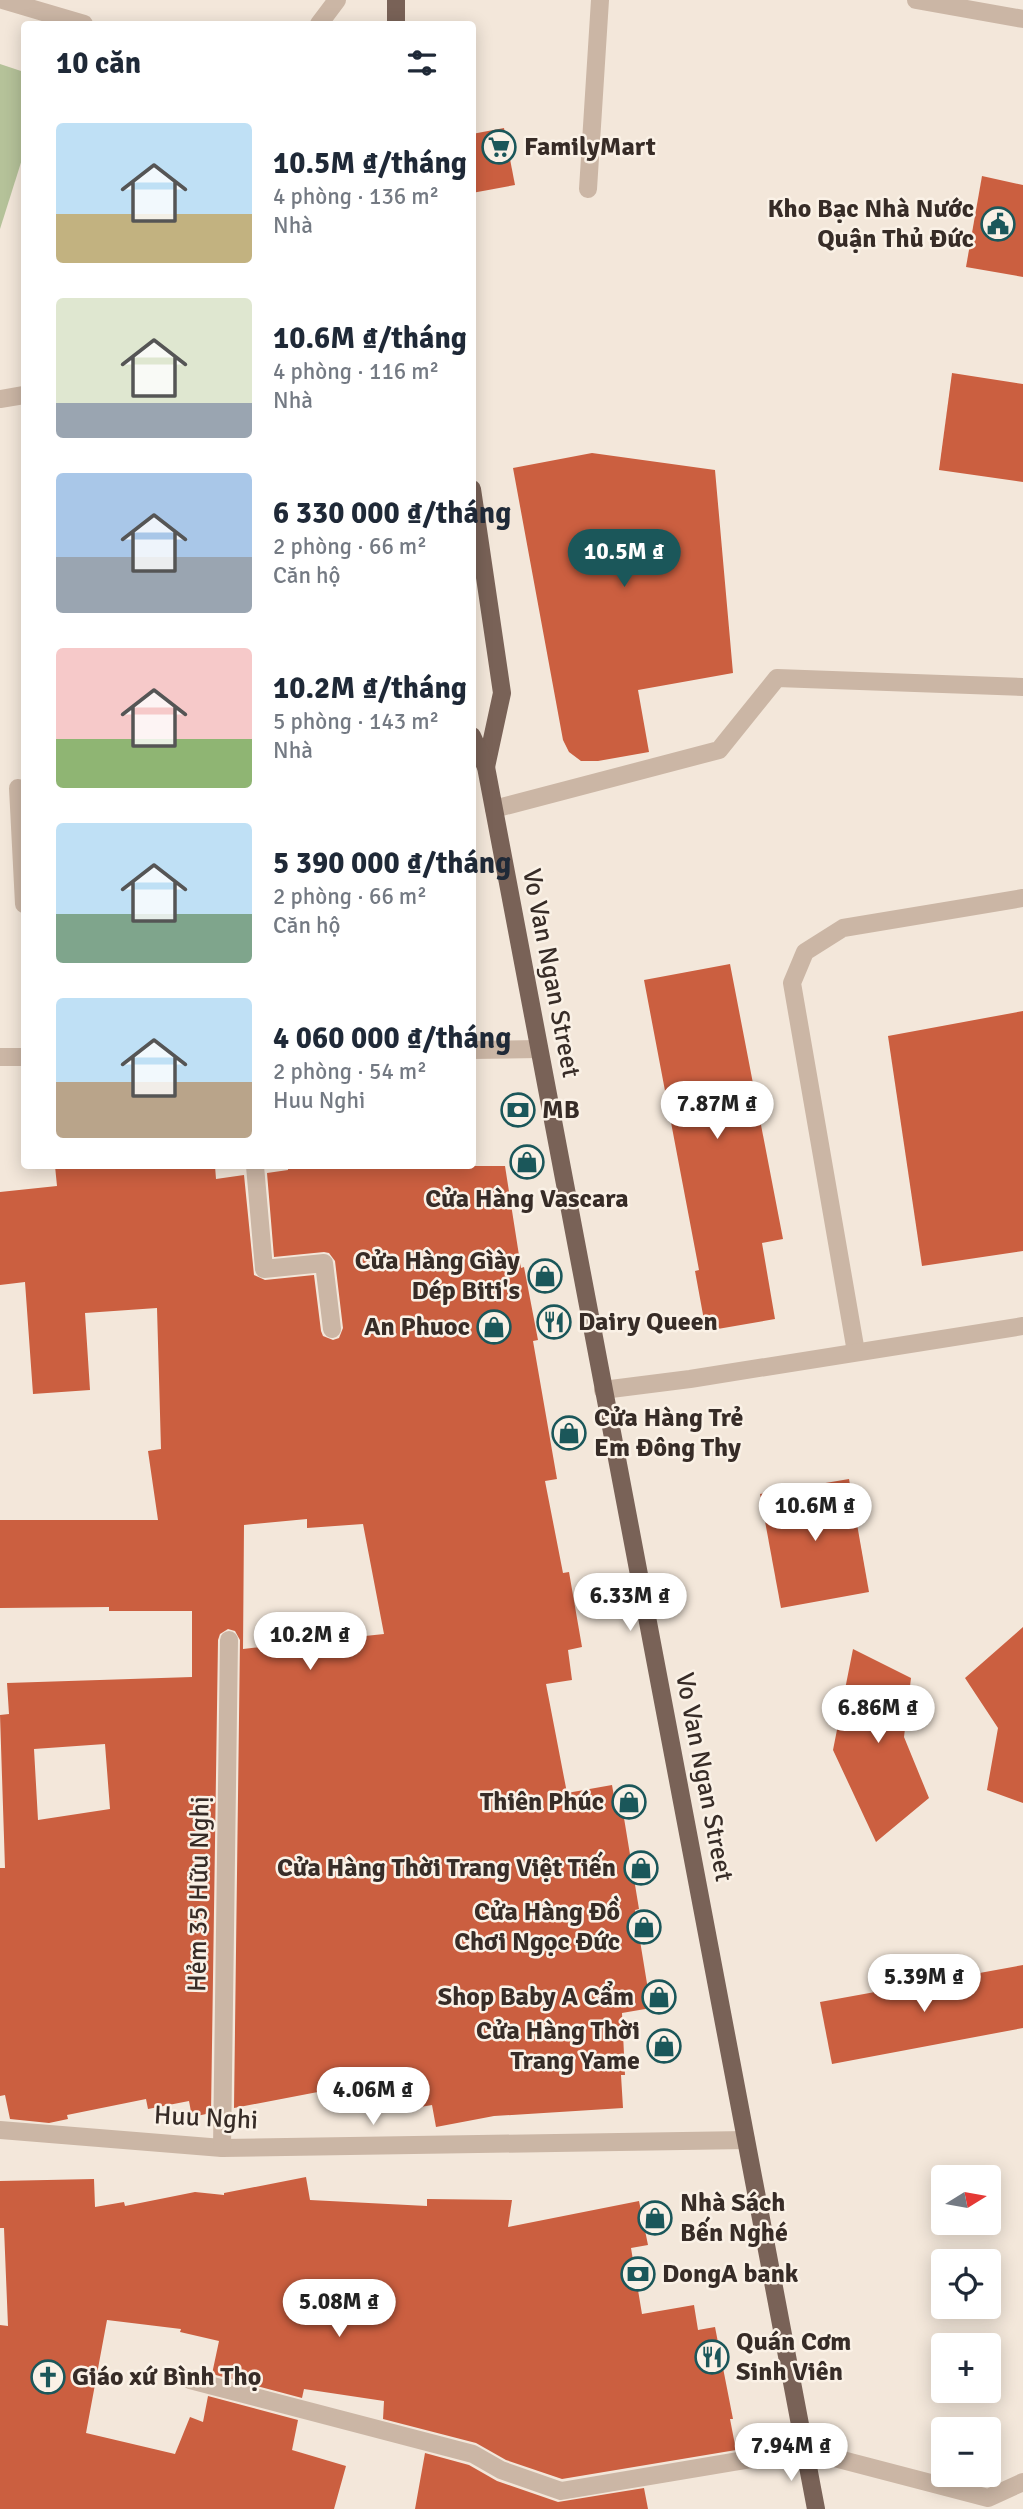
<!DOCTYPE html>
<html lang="vi">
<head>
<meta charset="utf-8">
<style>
  body { margin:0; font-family:Signika,sans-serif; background:#f6f6f7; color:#1f2937; height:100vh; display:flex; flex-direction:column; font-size:26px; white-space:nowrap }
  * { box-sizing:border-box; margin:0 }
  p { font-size:23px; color:#747a83 }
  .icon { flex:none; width:38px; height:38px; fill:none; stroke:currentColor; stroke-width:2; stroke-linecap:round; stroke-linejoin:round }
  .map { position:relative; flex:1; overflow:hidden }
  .panel { position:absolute; left:21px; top:21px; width:455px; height:1148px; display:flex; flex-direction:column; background:#fff; border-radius:7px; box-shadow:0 4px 18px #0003 }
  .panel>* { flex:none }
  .needle { width:46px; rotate:79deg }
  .controls { position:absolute; left:931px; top:2165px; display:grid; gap:14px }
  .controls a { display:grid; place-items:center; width:70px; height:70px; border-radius:7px; background:#fff; box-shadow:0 4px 18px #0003; font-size:35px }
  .price { position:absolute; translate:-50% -60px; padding:0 16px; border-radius:24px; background:#fff; color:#222; font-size:23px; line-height:46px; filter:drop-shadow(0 2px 4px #0008) }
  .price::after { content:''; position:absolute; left:50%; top:42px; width:21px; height:16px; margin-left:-10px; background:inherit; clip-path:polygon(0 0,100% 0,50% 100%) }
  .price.on { background:#1b575a; color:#fff }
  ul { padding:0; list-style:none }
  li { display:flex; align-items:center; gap:21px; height:175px; padding:0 35px }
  li span { display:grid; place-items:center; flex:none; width:196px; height:140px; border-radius:7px; color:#555 }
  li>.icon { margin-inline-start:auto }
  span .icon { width:84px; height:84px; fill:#fffc; stroke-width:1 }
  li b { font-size:30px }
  h2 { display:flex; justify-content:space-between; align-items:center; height:84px; padding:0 35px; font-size:30px }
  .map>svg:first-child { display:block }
</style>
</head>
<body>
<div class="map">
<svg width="1023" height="2509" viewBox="0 0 1023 2509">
  <rect width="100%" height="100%" fill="#f3e7da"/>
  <path fill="#b5c299" d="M0 64 24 72V153L0 229Z"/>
  <g fill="#cb5f40" fill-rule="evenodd">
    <path d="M504 128 515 185 472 193V134Z"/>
    <path d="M982 176 1023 185V277L966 267Z"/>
    <path d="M952 373 1023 384V482L939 470Z"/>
    <path d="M592 453 715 470 733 673 638 690 649 752 598 761H581L569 752 563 740 513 468Z"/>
    <path d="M730 964 783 1239 762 1243 775 1319 706 1331 695 1271 699 1270 644 980Z"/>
    <path d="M1023 1011V1251L922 1266 888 1036Z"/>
    <path d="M55 1166H215L216 1179 244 1175 254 1275 265 1280 314 1275 321 1331 323 1336 333 1340 339 1338 343 1328 335 1261 329 1253 324 1252 274 1257 267 1173 288 1170V1166H505L521 1268 524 1267 538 1340 533 1341 557 1479 545 1481 563 1573 569 1572 582 1647 568 1650 572 1680 546 1684 567 1793 612 1785 617 1813 623 1812 639 1909 635 1910 651 2008 622 2013 625 2075H621L623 2108 494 2116 436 2127 432 2105 409 2109 407 2101H323V2091L234 2108 240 1640 235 1631 228 1629 220 1634 218 1640 211 2113 192 2117 189 2101 148 2109 146 2099 67 2115 68 2119 49 2123 10 2119 5 2095 0 2096V1868H5L0 1715 9 1714 7 1683 192 1677V1611H109V1607L0 1608V1520H158L148 1451 161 1449 157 1308 85 1313 90 1390 33 1394 25 1282 0 1285V1192L57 1186ZM307 1519V1528L363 1524 384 1634 243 1649 244 1525ZM105 1744 110 1809 38 1820 34 1749Z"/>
    <path d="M849 1479 869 1592 781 1608 760 1494Z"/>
    <path d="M1023 1627V1803L987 1790 998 1728 965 1678Z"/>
    <path d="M853 1649 911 1678 904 1737 929 1798 876 1842 833 1750Z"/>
    <path d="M1023 1965V2028L832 2064 820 2002Z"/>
    <path d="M306 2177 310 2200 427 2206V2199L512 2200 508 2227 639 2201 648 2245 631 2248 642 2314 694 2305 698 2330 715 2327 733 2419H730L736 2450 562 2479 506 2460 476 2443 383 2419 384 2401 304 2389 302 2398 212 2374 219 2341 180 2332 181 2329 107 2320 86 2433 175 2454 190 2417 203 2422 208 2396 298 2420 292 2450 346 2466 334 2509H0V2325L8 2326 4 2228H0V2181L94 2179 95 2207 124 2202 125 2206 195 2192 224 2195V2193Z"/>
    <path d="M425 2453 469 2465 497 2481 558 2502 644 2488 648 2509H415Z"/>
  </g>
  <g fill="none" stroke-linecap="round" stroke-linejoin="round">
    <g stroke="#cbb6a5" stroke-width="18">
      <path d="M3 0 84 24"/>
      <path d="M916 0 1023 19"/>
      <path d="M319 24 337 0"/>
      <path d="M588 189 600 0"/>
      <path d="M0 399 24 395"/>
      <path d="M18 788 24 904"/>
      <path d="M494 809 719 750 777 678 1023 687"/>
      <path d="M472 1050 539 1049"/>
      <path d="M0 1057H24"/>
      <path d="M255 1166 264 1269 324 1263 332 1329"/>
      <path d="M856 1352 792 983 805 952 843 928 1023 898"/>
      <path d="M603 1390 690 1379 1023 1326"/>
      <path d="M0 2130 222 2148 746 2140"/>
      <path d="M222 2148 229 1640"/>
      <path d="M190 2380 473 2454 501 2470 561 2491 804 2450 988 2498 1023 2482"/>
    </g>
    <g stroke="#796257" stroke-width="18">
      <path d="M396 24V0"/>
      <path d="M472 489 502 693 486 767"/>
      <path d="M472 736 486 767 816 2509"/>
    </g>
  </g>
  <defs>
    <symbol id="supermarket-ring" viewBox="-11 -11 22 22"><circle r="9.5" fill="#faf1e6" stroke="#1b575a" stroke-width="1.5"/><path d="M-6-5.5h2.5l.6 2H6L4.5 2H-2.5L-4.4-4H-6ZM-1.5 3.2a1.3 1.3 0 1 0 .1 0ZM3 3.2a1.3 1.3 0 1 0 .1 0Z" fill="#1b575a"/></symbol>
    <symbol id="civic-ring" viewBox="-11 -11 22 22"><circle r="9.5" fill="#faf1e6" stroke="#1b575a" stroke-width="1.5"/><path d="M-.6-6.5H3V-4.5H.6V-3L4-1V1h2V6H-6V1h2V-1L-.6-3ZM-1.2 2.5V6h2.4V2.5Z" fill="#1b575a"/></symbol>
    <symbol id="bank-ring" viewBox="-11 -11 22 22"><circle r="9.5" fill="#faf1e6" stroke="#1b575a" stroke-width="1.5"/><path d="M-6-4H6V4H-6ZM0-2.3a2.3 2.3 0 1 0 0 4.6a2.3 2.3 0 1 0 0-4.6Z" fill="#1b575a"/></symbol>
    <symbol id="shop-ring" viewBox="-11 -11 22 22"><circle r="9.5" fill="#faf1e6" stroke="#1b575a" stroke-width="1.5"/><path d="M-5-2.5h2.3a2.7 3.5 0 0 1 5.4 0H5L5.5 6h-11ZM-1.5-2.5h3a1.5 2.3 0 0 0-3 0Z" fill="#1b575a"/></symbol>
    <symbol id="restaurant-ring" viewBox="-11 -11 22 22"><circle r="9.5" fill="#faf1e6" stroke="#1b575a" stroke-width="1.5"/><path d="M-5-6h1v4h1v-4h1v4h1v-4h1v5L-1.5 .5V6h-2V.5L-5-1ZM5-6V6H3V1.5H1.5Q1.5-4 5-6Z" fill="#1b575a"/></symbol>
    <symbol id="church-ring" viewBox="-11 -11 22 22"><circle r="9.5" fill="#faf1e6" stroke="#1b575a" stroke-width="1.5"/><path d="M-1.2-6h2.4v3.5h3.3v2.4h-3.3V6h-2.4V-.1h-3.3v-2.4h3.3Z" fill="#1b575a"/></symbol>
  </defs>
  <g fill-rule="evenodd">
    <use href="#supermarket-ring" x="480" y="128" width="38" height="38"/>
    <use href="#civic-ring" x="979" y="205" width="38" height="38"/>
    <use href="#bank-ring" x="499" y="1091" width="38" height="38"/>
    <use href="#shop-ring" x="508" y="1143" width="38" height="38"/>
    <use href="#shop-ring" x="526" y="1257" width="38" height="38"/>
    <use href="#restaurant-ring" x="535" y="1303" width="38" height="38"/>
    <use href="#shop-ring" x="475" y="1308" width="38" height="38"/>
    <use href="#shop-ring" x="550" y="1414" width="38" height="38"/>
    <use href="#shop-ring" x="610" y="1783" width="38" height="38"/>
    <use href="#shop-ring" x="622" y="1849" width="38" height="38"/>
    <use href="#shop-ring" x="625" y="1908" width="38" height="38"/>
    <use href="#shop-ring" x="640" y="1978" width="38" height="38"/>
    <use href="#shop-ring" x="645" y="2027" width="38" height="38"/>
    <use href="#shop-ring" x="636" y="2199" width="38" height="38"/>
    <use href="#bank-ring" x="619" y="2255" width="38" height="38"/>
    <use href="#restaurant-ring" x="693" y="2338" width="38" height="38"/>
    <use href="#church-ring" x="29" y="2358" width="38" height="38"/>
  </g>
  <g text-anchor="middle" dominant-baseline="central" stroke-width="5" stroke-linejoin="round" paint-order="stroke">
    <g font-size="26" font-weight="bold" fill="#372c27" stroke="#faf1e6" text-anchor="start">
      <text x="524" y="147">FamilyMart</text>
      <text x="974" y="209" text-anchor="end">Kho Bạc Nhà Nước<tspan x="974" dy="30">Quận Thủ Đức</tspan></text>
      <text x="542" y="1110">MB</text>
      <text x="527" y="1199" text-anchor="middle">Cửa Hàng Vascara</text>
      <text x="520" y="1261" text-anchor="end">Cửa Hàng Gìày<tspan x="520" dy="30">Dép Biti's</tspan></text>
      <text x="578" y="1322">Dairy Queen</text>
      <text x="470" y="1327" text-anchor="end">An Phuoc</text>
      <text x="594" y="1418">Cửa Hàng Trẻ<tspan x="594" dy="30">Em Đông Thy</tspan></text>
      <text x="604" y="1802" text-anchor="end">Thiên Phúc</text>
      <text x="616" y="1868" text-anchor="end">Cửa Hàng Thời Trang Việt Tiến</text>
      <text x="620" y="1912" text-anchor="end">Cửa Hàng Đồ<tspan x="620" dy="30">Chơi Ngọc Đức</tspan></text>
      <text x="634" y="1997" text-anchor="end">Shop Baby A Cẩm</text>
      <text x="640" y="2031" text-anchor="end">Cửa Hàng Thời<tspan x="640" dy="30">Trang Yame</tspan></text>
      <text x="680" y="2203">Nhà Sách<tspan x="680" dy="30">Bến Nghé</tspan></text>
      <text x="662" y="2274">DongA bank</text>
      <text x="736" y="2342">Quán Cơm<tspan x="736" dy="30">Sinh Viên</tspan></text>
      <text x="72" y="2377">Giáo xứ Bình Thọ</text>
    </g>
    <g font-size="26" fill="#372c27" stroke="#faf1e6">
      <text transform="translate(551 973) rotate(79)">Vo Van Ngan Street</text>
      <text transform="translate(704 1777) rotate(79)">Vo Van Ngan Street</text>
      <text transform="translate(199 1894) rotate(-89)">Hẻm 35 Hữu Nghị</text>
      <text transform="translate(206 2118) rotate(3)">Huu Nghi</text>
    </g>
  </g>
</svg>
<div class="controls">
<a><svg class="needle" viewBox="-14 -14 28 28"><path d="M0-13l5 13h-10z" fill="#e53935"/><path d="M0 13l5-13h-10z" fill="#747a83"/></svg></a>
<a><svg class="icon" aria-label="locate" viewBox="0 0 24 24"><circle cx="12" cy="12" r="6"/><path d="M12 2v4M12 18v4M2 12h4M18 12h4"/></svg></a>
<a>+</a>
<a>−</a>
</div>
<b class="price on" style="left:624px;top:589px">10.5M ₫</b>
<b class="price" style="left:717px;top:1141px">7.87M ₫</b>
<b class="price" style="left:815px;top:1543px">10.6M ₫</b>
<b class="price" style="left:630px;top:1633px">6.33M ₫</b>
<b class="price" style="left:310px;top:1672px">10.2M ₫</b>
<b class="price" style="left:878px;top:1745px">6.86M ₫</b>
<b class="price" style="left:924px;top:2014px">5.39M ₫</b>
<b class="price" style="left:373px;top:2127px">4.06M ₫</b>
<b class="price" style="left:339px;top:2339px">5.08M ₫</b>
<b class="price" style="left:791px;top:2483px">7.94M ₫</b>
<section class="panel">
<h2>10 căn<svg class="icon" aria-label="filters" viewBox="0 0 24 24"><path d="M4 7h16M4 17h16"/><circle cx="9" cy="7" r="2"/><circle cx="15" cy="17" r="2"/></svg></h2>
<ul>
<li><span style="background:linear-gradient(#bfe0f5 65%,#c2b280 0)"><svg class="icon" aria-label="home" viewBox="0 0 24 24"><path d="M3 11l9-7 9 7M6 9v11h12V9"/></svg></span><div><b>10.5M ₫/tháng</b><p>4 phòng · 136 m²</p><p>Nhà</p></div></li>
<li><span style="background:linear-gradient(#dfe7d0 75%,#9aa5b1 0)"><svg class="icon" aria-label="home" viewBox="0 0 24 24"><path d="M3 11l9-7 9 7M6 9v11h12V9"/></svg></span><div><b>10.6M ₫/tháng</b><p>4 phòng · 116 m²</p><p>Nhà</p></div></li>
<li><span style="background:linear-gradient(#a9c7e8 60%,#9aa5b1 0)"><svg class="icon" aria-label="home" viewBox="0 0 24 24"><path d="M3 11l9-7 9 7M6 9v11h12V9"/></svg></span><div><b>6 330 000 ₫/tháng</b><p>2 phòng · 66 m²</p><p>Căn hộ</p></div></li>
<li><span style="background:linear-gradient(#f6c9c9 65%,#8fb573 0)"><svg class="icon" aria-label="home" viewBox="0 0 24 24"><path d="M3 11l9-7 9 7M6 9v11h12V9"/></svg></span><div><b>10.2M ₫/tháng</b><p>5 phòng · 143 m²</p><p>Nhà</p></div></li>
<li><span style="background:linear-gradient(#bfe0f5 65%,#7fa58c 0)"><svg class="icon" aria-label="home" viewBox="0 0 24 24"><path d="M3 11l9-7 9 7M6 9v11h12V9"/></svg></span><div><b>5 390 000 ₫/tháng</b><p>2 phòng · 66 m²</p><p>Căn hộ</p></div></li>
<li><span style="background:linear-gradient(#bfe0f5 60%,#b9a48a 0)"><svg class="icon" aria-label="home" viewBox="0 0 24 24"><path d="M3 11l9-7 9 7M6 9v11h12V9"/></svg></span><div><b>4 060 000 ₫/tháng</b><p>2 phòng · 54 m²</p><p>Huu Nghi</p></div></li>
</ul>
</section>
</div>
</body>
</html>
